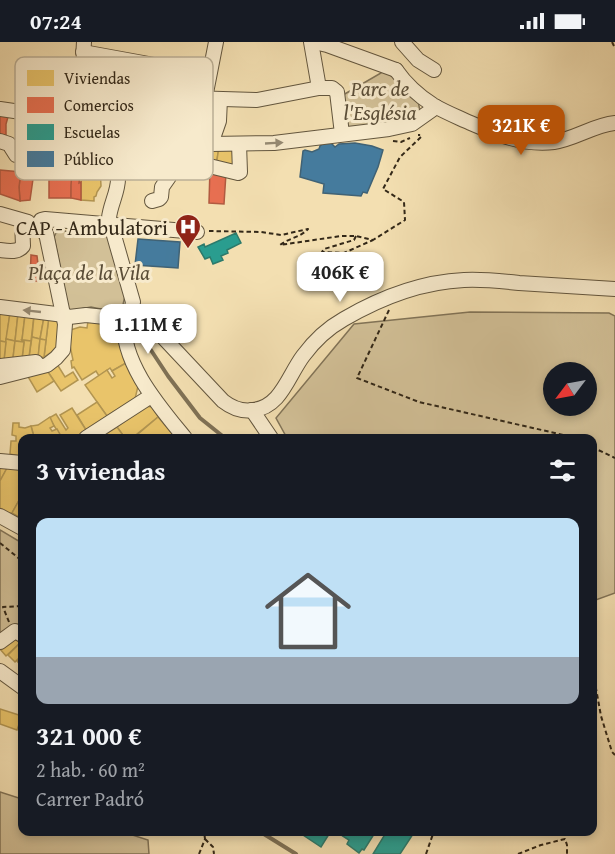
<!DOCTYPE html>
<html lang="es">
<head>
<meta charset="utf-8">
<style>
  body { margin:0; font-family:"Gentium Book Plus",serif; background:#242831; color:#f1f3f6; height:100vh; display:flex; flex-direction:column; font-size:22px; white-space:nowrap }
  * { box-sizing:border-box; margin:0 }
  p { font-size:20px; color:#9ea1a6 }
  .icon { flex:none; width:33px; height:33px; fill:none; stroke:currentColor; stroke-width:2; stroke-linecap:round; stroke-linejoin:round }
  .map { position:relative; flex:1; overflow:hidden }
  .drawer { position:absolute; left:18px; top:392px; width:579px; height:402px; display:flex; flex-direction:column; background:#171b24; border-radius:12px; box-shadow:0 3px 9px #0003 }
  .drawer>* { flex:none }
  .needle { width:39px; rotate:238deg }
  .fabs { position:absolute; left:543px; top:320px; display:grid; gap:12px }
  .fabs a { display:grid; place-items:center; width:54px; height:54px; border-radius:50%; background:#171b24; box-shadow:0 3px 9px #0003; font-size:30px }
  .price { position:absolute; translate:-50% -51px; padding:0 14px; border-radius:12px; background:#fff; color:#222; font-size:20px; line-height:39px; filter:drop-shadow(0 2px 3px #0008) }
  .price::after { content:''; position:absolute; left:50%; top:36px; width:18px; height:14px; margin-left:-9px; background:inherit; clip-path:polygon(0 0,100% 0,50% 100%) }
  .price.current { background:#b45309; color:#fff }
  ul { padding:0; list-style:none }
  li { display:grid; align-content:center; gap:12px; height:318px; padding:0 18px }
  li span { display:grid; place-items:center; height:186px; border-radius:12px; color:#555 }
  li>.icon { margin-inline-start:auto }
  span .icon { width:108px; height:108px; fill:#fffc; stroke-width:1 }
  li b { font-size:26px }
  h2 { display:flex; justify-content:space-between; align-items:center; height:72px; padding:0 18px; font-size:26px }
  .status { display:flex; justify-content:space-between; align-items:center; height:42px; padding:0 30px; background:#171b24; direction:ltr }
  .status svg { height:16px; fill:currentColor }
  .map>svg:first-child { display:block }
</style>
</head>
<body>
<div class="status"><b>07:24</b><svg viewBox="0 0 49 12"><path d="M0 12V9h3v3zM5 12V6h3v6zM10 12V3h3v9zM15 12V0h3v12zM26 1h20v11H26zM47 4h2v5h-2z"/></svg></div>
<div class="map">
<svg width="615" height="812" viewBox="0 0 615 812">
  <rect width="100%" height="100%" fill="#f3dfb1"/>
  <filter id="stains"><feTurbulence type="fractalNoise" baseFrequency=".00333" numOctaves="4"/><feColorMatrix values="0 0 0 0 .2 0 0 0 0 .09 0 0 0 0 .02 0 0 0 .5 -.17"/></filter>
  <radialGradient id="worn" r=".72"><stop offset=".6" stop-color="#630" stop-opacity="0"/><stop offset="1" stop-color="#630" stop-opacity=".3"/></radialGradient>
  <g fill="#d2c097" stroke="#827458" stroke-width="1.5" fill-rule="evenodd">
    <path d="M382 28 388 31 418 59 420 69 410 77 347 86 343 53 381 31Z"/>
    <path d="M63 188 67 190 70 188 75 189 110 195 125 254 121 271 91 265 69 269 54 195 56 191Z"/>
    <path d="M470 270 609 271 615 274V551L593 559 592 396H287L276 376 354 282ZM554 330H586V363H554Z"/>
    <path d="M0 488 22 501V579L0 597Z"/>
    <path d="M0 750 22 757V789H120L148 798 149 812H0Z"/>
  </g>
  <g fill="#e9c46a" stroke="#b29551" stroke-width="1.5">
    <path d="M206 105H219L216 124 204 121Z"/>
    <path d="M219 105 238 109 236 128 216 124Z"/>
    <path d="M83 116 97 117V122L100 125 101 144 97 150 96 154 94 155V159L81 158V140L79 141 80 132H82Z"/>
    <path d="M0 270 10 271 6 300 0 299Z"/>
    <path d="M10 271 18 272 15 299 6 297Z"/>
    <path d="M18 272 25 273 22 298 24 300 15 299Z"/>
    <path d="M25 273 34 274 31 299 22 298Z"/>
    <path d="M34 274 44 275 40 297 32 295Z"/>
    <path d="M49 274 62 276 59 300 56 307 44 315Z"/>
    <path d="M49 274 46 298 40 297 44 275Z"/>
    <path d="M88 279H112L126 321 112 329 110 326 99 334 96 329 82 338 74 325 72 326 71 319 73 318 67 289 80 285 87 286Z"/>
    <path d="M32 295 40 297 38 316 29 315Z"/>
    <path d="M6 297 15 299 13 316 4 318Z"/>
    <path d="M40 297 46 298 44 315 38 316Z"/>
    <path d="M22 298 31 299 29 315 22 317 24 300Z"/>
    <path d="M0 299 6 300 4 318 0 319Z"/>
    <path d="M15 299 24 300 22 317 13 316Z"/>
    <path d="M126 321 138 344 135 357 107 374 85 343 107 328 112 336 115 334 112 329Z"/>
    <path d="M57 322 65 335 73 330 78 338 61 349 46 327Z"/>
    <path d="M46 327 54 339 37 350 27 333Z"/>
    <path d="M97 360 107 374 86 388 77 373Z"/>
    <path d="M145 364 152 365 159 376 158 375 132 396H125L117 385Z"/>
    <path d="M72 366 86 388 74 396H62L49 376 56 372 66 388 68 386 60 373Z"/>
    <path d="M50 375 54 384 50 386 52 389 57 387 62 396 34 395 31 384 38 383Z"/>
    <path d="M158 375 175 395 141 396 138 392Z"/>
    <path d="M13 381H19V385L25 386 31 384 34 395 22 396V415L10 412 11 399H16V394L12 393Z"/>
    <path d="M117 385 125 396H110L107 391Z"/>
    <path d="M0 425 7 426 0 439Z"/>
    <path d="M7 426 22 428V453L12 471H8L0 466V439Z"/>
    <path d="M22 453V477L12 471Z"/>
    <path d="M13 593 20 601 6 614 0 607V604Z"/>
    <path d="M22 599V613L15 620 8 613Z"/>
    <path d="M22 613V625L17 619Z"/>
    <path d="M0 667 22 674 17 688 0 682Z"/>
  </g>
  <g fill="#e76f51" stroke="#b15a40" stroke-width="1.5">
    <path d="M0 68 8 75 6 82V94H0Z"/>
    <path d="M22 115H29L28 125 36 126V130H34L30 158 20 159 19 145Z"/>
    <path d="M49 116 73 117 71 156H49Z"/>
    <path d="M83 116 82 132H80L79 141 81 140V158L71 156V143L73 117Z"/>
    <path d="M210 126 226 131 224 162 209 161Z"/>
    <path d="M0 128 21 130 19 145 20 159 0 152Z"/>
    <path d="M31 213 37 214 40 239H30Z"/>
  </g>
  <g fill="#2a9d8f" stroke="#2d7a6b" stroke-width="1.5">
    <path d="M236 191 241 201 227 208 228 211 221 214 223 218 213 222 210 215 205 217 198 205 204 202 205 205Z"/>
    <path d="M297 789H331L321 805Z"/>
    <path d="M335 789H376L364 808 362 807 359 811 347 802 349 798Z"/>
    <path d="M387 789H415L400 812H373Z"/>
  </g>
  <g fill="#457b9d" stroke="#406275" stroke-width="1.5">
    <path d="M325 100 331 101 335 105 339 102 355 101 372 104 383 108 378 125 367 151 363 150 361 154 323 151 324 142 300 135 303 109 305 108 312 110 319 107 320 104Z"/>
    <path d="M138 197 180 200 178 226 135 223Z"/>
  </g>
  <g fill="none" stroke-linecap="round" stroke-linejoin="round">
    <g stroke="#7f7155" stroke-width="4">
      <path d="M139 290 168 334 200 376 225 396"/>
      <path d="M259 789 296 812"/>
    </g>
    <defs>
      <g id="minor">
        <path d="M84 0C82 25 87 50 97 73 105 93 117 113 118 135 119 148 110 163 109 176L133 260 131 270"/>
        <path d="M311 0 319 46"/>
        <path d="M314 0 327 3 396 28"/>
        <path d="M402 0 418 18 434 28"/>
        <path d="M83 10 209 33"/>
        <path d="M396 28C405 41 419 54 433 63 443 69 455 74 466 79 494 91 522 104 554 100 575 97 594 83 615 81"/>
        <path d="M205 56 216 0"/>
        <path d="M94 66 127 57 157 55 257 58 319 46H332L337 50 342 92"/>
        <path d="M0 67 41 73 88 72 97 73"/>
        <path d="M0 99 9 102 16 113 114 114"/>
        <path d="M211 102 219 79 220 57"/>
        <path d="M114 114 120 107 128 104 167 100 211 102 274 101 389 87 412 82 436 65"/>
        <path d="M116 124 155 122 172 119 193 120 238 131 240 130 239 102"/>
        <path d="M152 159 159 157 161 155 162 145 169 135 168 120"/>
        <path d="M0 172 28 180"/>
        <path d="M39 183 41 178 45 177 197 190"/>
        <path d="M0 208C8 209 18 211 23 204L22 179"/>
        <path d="M0 265 64 273 69 275 86 273 124 277"/>
        <path d="M131 270 145 276 223 359C232 366 241 370 253 368 281 365 288 334 303 314 314 299 328 286 344 277 380 256 421 240 464 238 482 237 501 239 519 241 551 243 583 245 615 247"/>
        <path d="M131 270 124 277C121 321 159 364 185 396"/>
        <path d="M0 324 36 320"/>
        <path d="M0 335 47 323 56 316 63 308 65 282 46 191 40 188 39 183"/>
        <path d="M252 368 271 396"/>
        <path d="M86 396 151 354"/>
        <path d="M0 419 22 421"/>
        <path d="M0 474 22 486"/>
        <path d="M0 600 15 589 22 593"/>
        <path d="M0 629 22 645"/>
      </g>
    </defs>
    <use href="#minor" stroke="#63563e" stroke-width="16"/>
    <g stroke="#332818" stroke-width="2" stroke-dasharray="4.5 3" stroke-linecap="butt">
      <path d="M612 0 615 6"/>
      <path d="M393 99 401 100 410 96"/>
      <path d="M209 189 261 190 281 193 308 187C301 195 289 196 280 203L341 194H356L373 198 405 178 404 160 383 147 400 115 421 95V93H418"/>
      <path d="M356 194 354 198 324 207 322 210 344 211 373 198"/>
      <path d="M389 268 357 336 419 360 568 394 573 396"/>
      <path d="M592 405 615 416"/>
      <path d="M0 501 22 519"/>
      <path d="M9 580 3 565 22 564"/>
      <path d="M592 639 595 641 601 674 612 710 615 713"/>
      <path d="M205 797 213 805 214 812"/>
      <path d="M199 812 205 797 204 789"/>
      <path d="M426 812 434 789"/>
      <path d="M518 812 541 803 565 797 567 803V812"/>
    </g>
    <use href="#minor" stroke="#f7eacc" stroke-width="14"/>
  </g>
  <defs><path id="oneway-solid" d="M-6-.8H1V-3.2L6.5 0L1 3.2V.8H-6Z" transform="scale(1.5)"/></defs>
  <g fill="#958972">
    <use href="#oneway-solid" transform="translate(274 101) rotate(-3)"/>
    <use href="#oneway-solid" transform="translate(32 269) rotate(-174)"/>
  </g>
  <defs>
    <symbol id="hospital-pin" viewBox="-11 -11 22 30"><path d="M0 17L-7.5 6A9.5 9.5 0 1 1 7.5 6Z" fill="#8f2418" stroke="#f7eacc"/><path d="M-5-5h3v3.5h4V-5h3V5h-3V1.5h-4V5h-3Z" fill="#fff"/></symbol>
  </defs>
  <g fill-rule="evenodd">
    <use href="#hospital-pin" x="173" y="170" width="30" height="40"/>
  </g>
  <g text-anchor="middle" dominant-baseline="central" stroke-width="6" stroke-linejoin="round" paint-order="stroke">
    <g font-size="21" font-style="italic" fill="#5b4e38" stroke="#f7eacc">
      <text x="380" y="46">Parc de<tspan x="380" dy="24">l'Església</tspan></text>
      <text x="89" y="230">Plaça de la Vila</text>
    </g>
    <g font-size="21" fill="#332818" stroke="#f7eacc" text-anchor="end">
      <text x="168" y="185">CAP - Ambulatori</text>
    </g>
  </g>
  <rect x="15" y="15" width="198" height="123" rx="9" fill="#f7eacc" stroke="#bcb096" stroke-width="1.5"/>
  <rect x="27" y="28" width="27" height="16" fill="#e9c46a"/>
  <rect x="27" y="55" width="27" height="16" fill="#e76f51"/>
  <rect x="27" y="82" width="27" height="16" fill="#2a9d8f"/>
  <rect x="27" y="109" width="27" height="16" fill="#457b9d"/>
  <g font-size="16" fill="#332818">
    <text x="64" y="42">Viviendas</text>
    <text x="64" y="69">Comercios</text>
    <text x="64" y="96">Escuelas</text>
    <text x="64" y="123">Público</text>
  </g>
  <rect width="100%" height="100%" filter="url(#stains)"/>
  <rect width="100%" height="100%" fill="url(#worn)"/>
</svg>
<div class="fabs">
<a><svg class="needle" viewBox="-14 -14 28 28"><path d="M0-13l5 13h-10z" fill="#e53935"/><path d="M0 13l5-13h-10z" fill="#9ea1a6"/></svg></a>
</div>
<b class="price current" style="left:521px;top:114px">321K €</b>
<b class="price" style="left:340px;top:261px">406K €</b>
<b class="price" style="left:148px;top:313px">1.11M €</b>
<section class="drawer">
<h2>3 viviendas<svg class="icon" aria-label="filters" viewBox="0 0 24 24"><path d="M4 7h16M4 17h16"/><circle cx="9" cy="7" r="2"/><circle cx="15" cy="17" r="2"/></svg></h2>
<ul>
<li><span style="background:linear-gradient(#bfe0f5 75%,#9aa5b1 0)"><svg class="icon" aria-label="home" viewBox="0 0 24 24"><path d="M3 11l9-7 9 7M6 9v11h12V9"/></svg></span><div><b>321 000 €</b><p>2 hab. · 60 m²</p><p>Carrer Padró</p></div></li>
</ul>
</section>
</div>
</body>
</html>
